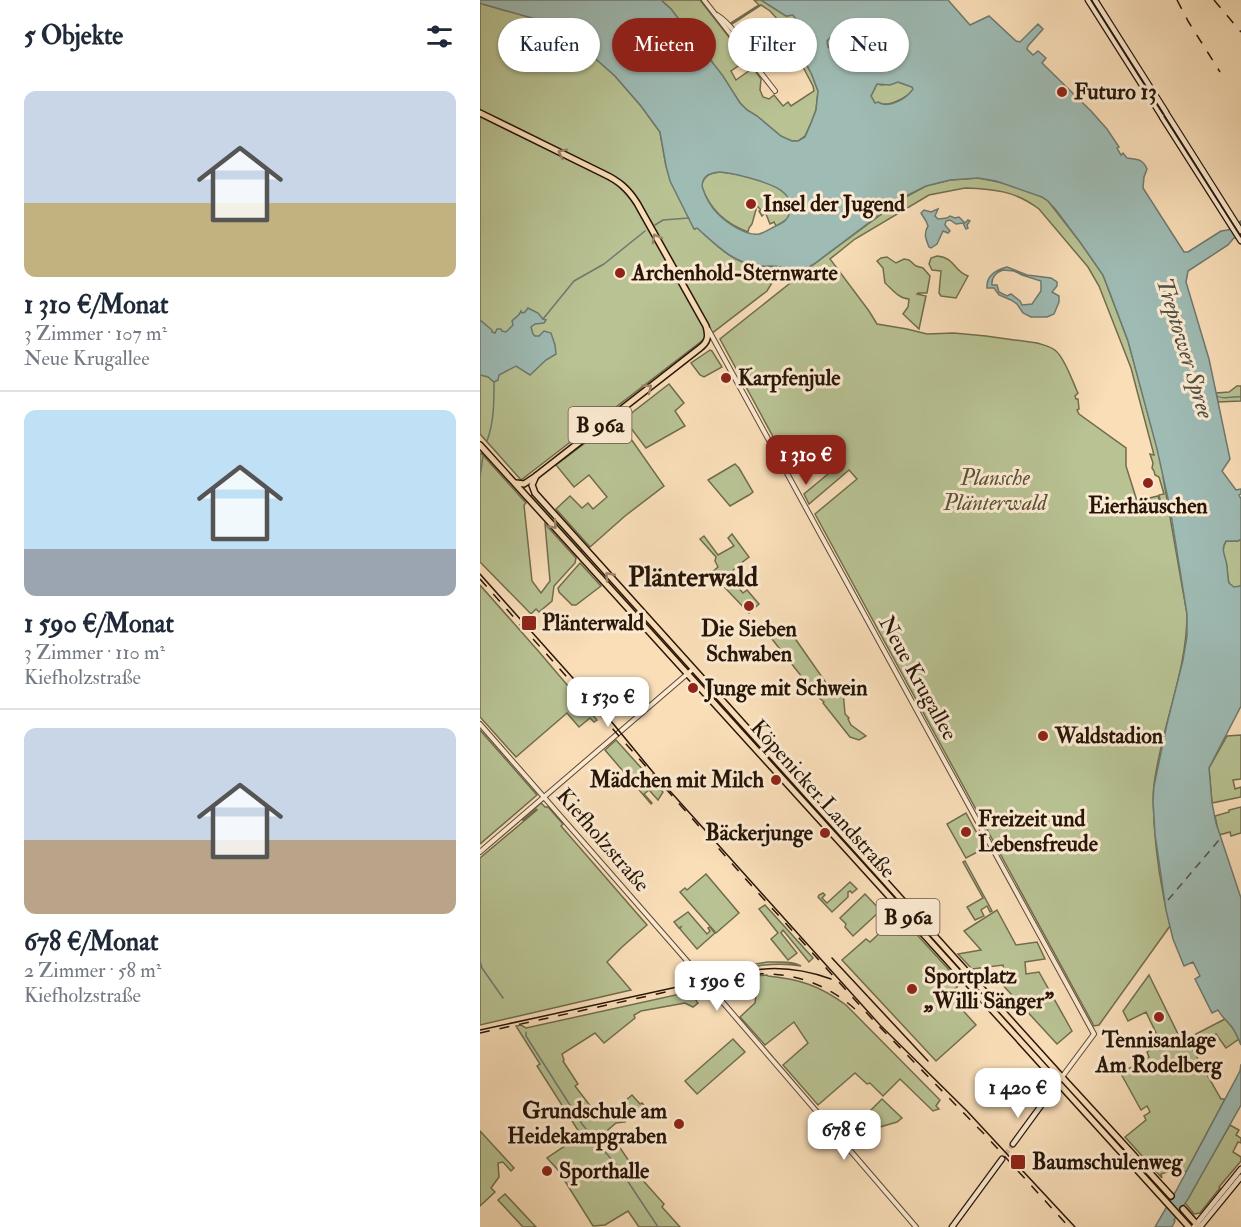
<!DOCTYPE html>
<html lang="de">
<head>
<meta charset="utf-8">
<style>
  body { margin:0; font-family:"IM FELL Double Pica",serif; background:#f6f6f7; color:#1f2937; height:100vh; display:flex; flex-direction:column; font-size:22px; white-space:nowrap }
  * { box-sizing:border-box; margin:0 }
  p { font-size:20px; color:#747a83 }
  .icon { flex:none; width:33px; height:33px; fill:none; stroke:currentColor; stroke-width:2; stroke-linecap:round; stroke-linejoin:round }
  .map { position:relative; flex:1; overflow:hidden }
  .details { display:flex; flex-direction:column; background:#fff; width:480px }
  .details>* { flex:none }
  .top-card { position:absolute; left:18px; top:18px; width:570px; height:54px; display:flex; gap:12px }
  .price { position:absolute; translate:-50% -51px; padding:0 14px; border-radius:12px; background:#fff; color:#222; font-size:20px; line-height:39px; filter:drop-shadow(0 2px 3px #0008) }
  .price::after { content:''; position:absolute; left:50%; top:36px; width:18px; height:14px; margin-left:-9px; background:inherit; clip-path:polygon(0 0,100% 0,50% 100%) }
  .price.active { background:#8f2418; color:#fff }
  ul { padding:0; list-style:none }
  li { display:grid; align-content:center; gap:12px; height:318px; padding:0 24px }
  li+li { border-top:2px solid #e0e1e3 }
  li span { display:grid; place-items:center; height:186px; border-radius:12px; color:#555 }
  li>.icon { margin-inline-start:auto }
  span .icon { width:108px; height:108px; fill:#fffc; stroke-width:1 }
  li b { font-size:26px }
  h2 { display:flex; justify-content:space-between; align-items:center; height:72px; padding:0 24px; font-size:26px }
  .chip { padding:0 21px; border-radius:27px; background:#fff; box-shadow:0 2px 4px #0004; font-size:21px; line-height:54px }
  .chip.active { background:#8f2418; color:#fff }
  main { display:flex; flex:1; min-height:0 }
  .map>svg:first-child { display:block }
</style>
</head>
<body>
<main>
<section class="details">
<h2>5 Objekte<svg class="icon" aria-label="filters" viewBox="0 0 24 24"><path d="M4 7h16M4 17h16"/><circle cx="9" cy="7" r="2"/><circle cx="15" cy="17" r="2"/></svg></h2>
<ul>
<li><span style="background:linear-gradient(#c9d6e8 60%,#c2b280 0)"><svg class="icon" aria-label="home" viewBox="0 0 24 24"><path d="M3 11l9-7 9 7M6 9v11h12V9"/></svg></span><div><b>1 310 €/Monat</b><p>3 Zimmer · 107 m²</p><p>Neue Krugallee</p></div></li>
<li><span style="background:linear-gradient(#bfe0f5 75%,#9aa5b1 0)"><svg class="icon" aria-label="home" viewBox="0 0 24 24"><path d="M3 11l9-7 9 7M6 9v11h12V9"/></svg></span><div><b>1 590 €/Monat</b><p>3 Zimmer · 110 m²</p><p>Kiefholzstraße</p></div></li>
<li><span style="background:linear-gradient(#c9d6e8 60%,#b9a48a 0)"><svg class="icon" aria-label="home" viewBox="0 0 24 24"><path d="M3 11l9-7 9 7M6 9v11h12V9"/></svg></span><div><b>678 €/Monat</b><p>2 Zimmer · 58 m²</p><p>Kiefholzstraße</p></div></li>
</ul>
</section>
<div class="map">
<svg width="761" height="1227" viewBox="0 0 761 1227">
  <rect width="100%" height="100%" fill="#f9deb8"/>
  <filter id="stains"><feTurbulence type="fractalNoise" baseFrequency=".00333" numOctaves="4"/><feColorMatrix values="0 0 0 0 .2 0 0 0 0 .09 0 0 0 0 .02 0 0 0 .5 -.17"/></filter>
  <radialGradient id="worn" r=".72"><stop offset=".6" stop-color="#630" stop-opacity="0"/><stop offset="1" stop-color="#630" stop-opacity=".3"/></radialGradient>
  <g fill="#b8c293" stroke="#706c4e" stroke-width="1.5" fill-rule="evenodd">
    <path d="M181 0H220L267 60 251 71 256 80 273 68 281 79 280 90 283 97 289 99 294 95 303 106 308 102 311 106 334 91 333 86 305 33 274 53 267 44 272 42 271 40 299 21 290 11 281 5 252 24 251 23 279 5 274 0H281L306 16 313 15 322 27 311 35 332 75 338 91 336 110 331 123 325 136 318 141H312L303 138 277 116 267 110 260 103 242 76 191 9Z"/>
    <path d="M0 3 59 20 117 60 135 76 161 106 180 132 186 166 215 229 217 227C247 255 256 267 300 267L301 268 287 291 41 480 0 434Z"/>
    <path d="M364 27 370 28 375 34 377 44 372 47 354 52 348 47 347 41C348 40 362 27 364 27Z"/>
    <path d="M418 82 432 87 433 89 432 93C418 100 412 107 395 103L391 96 397 84 402 85Z"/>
    <path d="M240 172C257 173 296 182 308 195 311 199 311 205 311 209 310 219 304 222 296 226L294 222 290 224 286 214 283 213 284 214 282 216 279 211 281 210 277 206 272 224 269 228 268 232C244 223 231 210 221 186 224 175 230 173 240 172Z"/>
    <path d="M498 178C520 182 550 188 568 201L600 242 623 275 648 341 670 421 686 473 683 477 707 614C707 673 681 727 674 785 672 797 674 810 674 822 676 857 682 893 690 926L619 1025 614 1026 335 514 377 479 369 470 329 504 324 494 348 474 328 451 309 466 240 339 319 276 320 274 319 272 334 264 422 199 446 186 470 180ZM485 188C515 189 535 191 559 209L608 267 619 286 651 368 674 455 670 454 673 463 672 468 674 471 675 475 679 477 684 494 679 495 681 505 678 496 657 501 646 466V448L599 414 597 410 599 409 598 399H596L595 396 598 393 597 391C592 380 585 359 576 351 571 346 563 345 557 343L506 336 474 333 447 334 427 329 397 324 389 311 350 259 375 239 449 195Z"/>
    <path d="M457 256C476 258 473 271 488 276L476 298 461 296 459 293 461 271 452 270 449 264 451 258Z"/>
    <path d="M407 257 416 263 424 259 429 260 436 266 443 268 450 276 447 293H438L437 294 446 296 439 329 423 314 428 307 429 299C419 299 412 289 405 283L403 268 397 261 401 258Z"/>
    <path d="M230 350 232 351 242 367 224 377 220 375 211 363Z"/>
    <path d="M189 384 204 403 195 411 205 426 166 448 144 419Z"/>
    <path d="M757 386H761V401L738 402 736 393 749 392Z"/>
    <path d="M137 419 184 486 145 516 110 547 76 509 90 496 102 508 108 503 113 509 127 497 109 475 94 487 76 465Z"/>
    <path d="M1 453 46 503 44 505 52 581 61 593 70 581 65 524 96 558 95 563 74 586 72 601 59 612 56 609 51 614 0 562V455Z"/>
    <path d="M255 464 259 468 273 492 269 495 250 506 228 480Z"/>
    <path d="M53 494 103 550 100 553 50 497Z"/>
    <path d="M252 534 269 557 256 567 248 576 263 593 267 590 279 604 269 613 231 573 238 567 235 561 236 557 220 539 224 536 238 555 254 546 248 538Z"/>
    <path d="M761 539V586L754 588 749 584C748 578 747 573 747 567 745 557 740 551 746 541H758Z"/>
    <path d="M100 563 121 586 96 605H92L79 592 78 588Z"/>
    <path d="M0 585 60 653 117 720 114 722 110 718 99 727 87 713 36 757 0 717Z"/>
    <path d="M307 627 351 690 358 686 363 691 365 714 369 718 368 719 371 725 386 736 379 740 370 737 343 703 344 702 337 696 292 639Z"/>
    <path d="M0 730 57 795 0 844Z"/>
    <path d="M761 735V779L753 780 755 789 761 787V797L732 803 729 768 747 736Z"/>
    <path d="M136 740 183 792 178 800 169 790 164 794 172 803 171 804 125 750Z"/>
    <path d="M61 803 65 807H68L83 824 81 826 167 925 142 947 127 962 151 990 0 1025V858L57 810 56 809 43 820 42 818Z"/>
    <path d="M761 807V833L751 836 750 832 739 835 735 816 749 812V810Z"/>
    <path d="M486 813 505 848 486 858 467 824Z"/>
    <path d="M485 861 512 911 510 912 507 906 501 910 504 916 495 920 487 907 503 898 483 862Z"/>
    <path d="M226 874 259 913 236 933 200 892 205 888 207 890Z"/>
    <path d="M370 882 377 889 372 893 370 891 368 892V897L352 912 338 897 339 895 343 893 345 895 342 898 347 903Z"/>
    <path d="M385 894 406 916 402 920 401 919 403 916 399 912 373 936 365 927 366 924 360 918Z"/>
    <path d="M285 905 333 958 329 962 303 930 301 933 317 953 308 960 291 939 298 933 279 909Z"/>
    <path d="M517 910 536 945 557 942 565 959 545 962 546 974 559 972 592 1031 577 1044 520 982 525 977 523 965 492 969 478 954 501 950 484 931Z"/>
    <path d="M208 912 227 934 230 931 228 928 230 927 235 933 217 949 200 929 201 927 199 928 194 922Z"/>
    <path d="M419 915 481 983 469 995 496 1025 456 1061 362 960 386 939 390 942Z"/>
    <path d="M287 962C298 962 312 961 321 966 289 960 256 970 225 977L223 974Z"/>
    <path d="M287 975 288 976C320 979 340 986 366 1005L460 1100 456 1106 459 1109 453 1111 420 1079 403 1096 390 1083 387 1084 375 1073 338 1105 303 1065 328 1043 314 1022 285 1045 260 1017 275 1003 277 987H251L246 982 233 985 231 983 256 978Z"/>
    <path d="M669 975 701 1040 706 1038 741 1099H745L706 1172 699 1168 681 1174 682 1178 645 1137 666 1120 664 1116 670 1112 667 1106 661 1110 640 1072 660 1064V1062L669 1057 667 1052 670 1050 667 1043 678 1037 666 1012 648 1021 643 1011Z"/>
    <path d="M220 988 225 992 215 999 218 1003 213 1007 205 1003 161 1011 154 1015 155 1018 124 1043 115 1033 82 1054 84 1060 83 1061 98 1084 95 1086 121 1120H123L152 1095 160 1104 162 1103 165 1106 160 1111 158 1110 141 1116 145 1122 136 1123 128 1130 159 1176 184 1204 182 1207 200 1227H159L148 1211 125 1225 113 1226 78 1170 67 1158 101 1135 57 1066 60 1064 36 1026 41 1025 46 1028 205 993V991Z"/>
    <path d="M745 1019 753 1028 759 1039 746 1048 736 1034 721 1044 710 1037Z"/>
    <path d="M253 1039 265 1052 217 1094 205 1081Z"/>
    <path d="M402 1099 422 1118 417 1122 386 1131 382 1119Z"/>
    <path d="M750 1125 759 1130 756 1135 761 1138V1143L758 1142 753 1152 761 1157V1161L739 1187 740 1188 720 1213 714 1214 705 1203Z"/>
    <path d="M0 1131 34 1168 31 1171 23 1162 18 1163 19 1177 11 1188 15 1192 0 1206Z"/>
    <path d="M25 1194 56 1227H43L18 1200Z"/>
  </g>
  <g fill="#9ebbb4" stroke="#6e7970" stroke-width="1.5" fill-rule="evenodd">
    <path d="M0 0H181L191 9 243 76 260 103 267 110 277 116 301 136 312 141H318L325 137 331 123 336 110 338 91 332 75 311 34 322 27 313 15 306 16 281 0H468L490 25 509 16 536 41 540 42 558 24 563 29 548 46 547 49 553 55 558 51 566 58 562 63 611 111 627 129 639 147 637 148 641 155 643 153 647 158C657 159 663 159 667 169L664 177 663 188 704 252H708L741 231 748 230 761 221V233L753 239 748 245 708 271 706 282 729 359 750 459 742 471 756 490 761 489V494L759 495 761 499V539L758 541H746C741 549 744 553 746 561 748 568 747 576 749 583L754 587 761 586V706L729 768 732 803 736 823 761 898V1045C758 1038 756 1032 751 1026 746 1020 742 1017 738 1010L732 1013 715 979 720 976 713 962 704 966 693 939 686 910 675 834 673 801 674 786 687 724 703 660 707 636V614L690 508 677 449 648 341 628 288 623 275 600 242 576 210 568 201 562 197 516 181 498 178 470 180 446 186 422 198 334 264C325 269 319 274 308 271 305 270 303 268 300 267 292 265 283 267 276 266 251 261 235 244 217 228L214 229 190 181 186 166 180 132 161 106 135 76 117 60 59 20 2 4 0 3ZM366 27C373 29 377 37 377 44L372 47 354 52 348 47 347 41 350 38 355 36 361 28ZM418 82 432 87 433 89C426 99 409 109 398 102L395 103 391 96 397 84 410 85ZM240 172C254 173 267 177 280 181 295 186 312 192 310 210 309 219 304 222 296 226 291 228 284 233 279 234 266 236 247 223 238 214 231 207 225 196 222 186 223 175 230 173 240 172Z"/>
    <path d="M458 209 455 216 458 219 467 218 470 216 475 218 479 217 485 223 488 220 490 221 487 225 488 228 486 229 483 223 476 224 470 220 466 221 465 225 470 231 468 233 463 231 457 244 451 248 449 247C446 239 443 234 448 226L446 221 441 213 444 210 451 212Z"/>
    <path d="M527 267 547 275 571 278 577 282V286L572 292 579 296V302L574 314 567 317H551L543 313 537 304 531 300 519 295 514 288H507C506 276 516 270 527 267ZM523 270 534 271 542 275 561 281V291L552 304 542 305 540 301 531 294 527 296 519 292 517 285H512C511 278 516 272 523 270Z"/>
    <path d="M48 308 58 313 63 319 66 320 64 323 55 324 51 327 53 334 55 336H59L64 331 71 333 75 345 76 354 66 360 50 375 36 366 19 375 18 380 14 382 8 377 0 375V320L12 330V332L15 333 17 329H21L22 331 26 332 33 325 32 321C35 317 39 317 41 311L42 313 45 312Z"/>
    <path d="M761 1064V1105L708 1199 694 1220 695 1221 692 1227H675L696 1191 760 1071Z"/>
  </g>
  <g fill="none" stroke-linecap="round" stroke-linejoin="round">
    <g stroke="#6e7970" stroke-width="1.5">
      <path d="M175 225 183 220 209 218"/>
      <path d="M63 319 94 281 124 264 165 231"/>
      <path d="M737 396C743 400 753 396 761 397"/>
      <path d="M7 441C14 422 14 403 14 383"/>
      <path d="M0 477 3 456"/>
      <path d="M0 961 2 968 23 998"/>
      <path d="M46 1032V1036L102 1124 119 1145 139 1168 178 1227"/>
    </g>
    <path stroke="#514f45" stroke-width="1.5" stroke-dasharray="8 6" stroke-linecap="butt" d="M688 900 739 840"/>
    <path stroke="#cfb695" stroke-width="4.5" stroke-dasharray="4.5 2" stroke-linecap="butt" d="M522 1159 533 1144"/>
    <defs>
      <g id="tertiary">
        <path d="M224 0 295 91"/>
        <path d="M237 15C248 22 264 41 267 54"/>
        <path d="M228 329 614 1034 582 1077"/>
        <path d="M0 724 222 978"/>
        <path d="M0 852 213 669"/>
        <path d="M227 984 436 1227"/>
      </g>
      <g id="secondary">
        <path d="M608 0 681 115"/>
        <path d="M615 0 686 112"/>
        <path d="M687 114 761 231"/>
        <path d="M682 117 761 241"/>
        <path d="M533 1144 582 1077"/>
        <path d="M472 1227 522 1159"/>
        <path d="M714 1227 761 1169"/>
        <path d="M720 1227 761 1177"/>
      </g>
      <g id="primary">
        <path d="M0 113 124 174C139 181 148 189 157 203L226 326C229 336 228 342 220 348L56 476 44 484 36 483"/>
        <path d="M0 445 709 1227"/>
        <path d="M56 476 52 485 55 493 578 1073 691 1196"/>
        <path d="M703 1209 719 1227"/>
      </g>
    </defs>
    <use href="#tertiary" stroke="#5c4735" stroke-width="6"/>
    <use href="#secondary" stroke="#271509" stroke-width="7"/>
    <use href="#primary" stroke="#271509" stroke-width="8"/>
    <use href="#tertiary" stroke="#fbead1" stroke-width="4"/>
    <use href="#secondary" stroke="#fbead1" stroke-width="4.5"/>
    <use href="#primary" stroke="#f9deb8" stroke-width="5"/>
    <g stroke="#271509" stroke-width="1.5">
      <path d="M611 0 683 114"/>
      <path d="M684 116 761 237"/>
      <path d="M0 574 126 715 172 771 400 1025 487 1111 595 1227"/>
      <path d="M352 958 448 1061"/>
      <path d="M0 1030 275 970C302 966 326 970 351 979"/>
    </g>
    <g stroke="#271509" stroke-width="1.5" stroke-dasharray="10 10" stroke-linecap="butt">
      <path d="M697 0 708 21 740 72"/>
      <path d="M734 0 761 32"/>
      <path d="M0 579 271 885 394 1021 507 1137 589 1227"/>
      <path d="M0 1033 254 977C298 968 340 978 375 1009"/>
    </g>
  </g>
  <defs><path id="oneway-chevron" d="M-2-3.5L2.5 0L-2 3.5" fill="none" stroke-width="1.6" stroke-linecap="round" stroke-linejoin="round" transform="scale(1.5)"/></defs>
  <g stroke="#9a8469">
    <use href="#oneway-chevron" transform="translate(82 153) rotate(-154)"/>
    <use href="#oneway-chevron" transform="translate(176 238) rotate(-119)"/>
    <use href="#oneway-chevron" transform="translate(168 388) rotate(-38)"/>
    <use href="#oneway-chevron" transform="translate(73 525) rotate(48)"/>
    <use href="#oneway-chevron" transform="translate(129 576) rotate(-132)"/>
  </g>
  <g fill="#8f2418" stroke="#fbead1" stroke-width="2">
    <circle cx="582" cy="92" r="6"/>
    <circle cx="271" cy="204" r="6"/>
    <circle cx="140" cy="273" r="6"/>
    <circle cx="246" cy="378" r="6"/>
    <circle cx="668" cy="483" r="6"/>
    <circle cx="269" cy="606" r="6"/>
    <rect x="41" y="615" width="16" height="16" rx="3"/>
    <circle cx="213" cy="688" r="6"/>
    <circle cx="563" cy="736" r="6"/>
    <circle cx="296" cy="780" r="6"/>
    <circle cx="486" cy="832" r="6"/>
    <circle cx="345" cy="833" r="6"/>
    <circle cx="432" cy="989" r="6"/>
    <circle cx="679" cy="1017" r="6"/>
    <circle cx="199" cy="1124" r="6"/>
    <rect x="530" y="1154" width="16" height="16" rx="3"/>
    <circle cx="67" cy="1171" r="6"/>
  </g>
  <g text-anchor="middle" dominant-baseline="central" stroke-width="6" stroke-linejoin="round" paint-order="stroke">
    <g fill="#fbead1" stroke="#675545" stroke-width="1.5">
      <rect x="88.5" y="407" width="63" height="36" rx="4.5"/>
      <rect x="396.5" y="899" width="63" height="36" rx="4.5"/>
    </g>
    <g font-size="21" font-weight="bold" fill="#271509">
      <text x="120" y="425">B 96a</text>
      <text x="428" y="917">B 96a</text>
    </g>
    <g font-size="22" font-weight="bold" fill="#271509" stroke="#fbead1" text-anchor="start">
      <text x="594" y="92">Futuro 13</text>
      <text x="283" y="204">Insel der Jugend</text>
      <text x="152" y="273">Archenhold-Sternwarte</text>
      <text x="258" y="378">Karpfenjule</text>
      <text x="668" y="506" text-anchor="middle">Eierhäuschen</text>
      <text x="62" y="623">Plänterwald</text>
      <text x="269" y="629" text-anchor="middle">Die Sieben<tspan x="269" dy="25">Schwaben</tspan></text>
      <text x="225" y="688">Junge mit Schwein</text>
      <text x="575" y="736">Waldstadion</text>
      <text x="284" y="780" text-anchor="end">Mädchen mit Milch</text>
      <text x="498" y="819">Freizeit und<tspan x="498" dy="25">Lebensfreude</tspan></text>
      <text x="333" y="833" text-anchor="end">Bäckerjunge</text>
      <text x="444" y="976">Sportplatz<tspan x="444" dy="25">„Willi Sänger"</tspan></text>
      <text x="679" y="1040" text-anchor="middle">Tennisanlage<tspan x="679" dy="25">Am Rodelberg</tspan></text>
      <text x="187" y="1111" text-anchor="end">Grundschule am<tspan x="187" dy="25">Heidekampgraben</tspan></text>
      <text x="552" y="1162">Baumschulenweg</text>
      <text x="79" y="1171">Sporthalle</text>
    </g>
    <g font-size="22" font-style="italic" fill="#5a5239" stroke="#fbead1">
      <text x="515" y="478">Plansche<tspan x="515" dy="25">Plänterwald</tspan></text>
    </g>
    <g font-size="22" fill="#271509" stroke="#fbead1">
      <text transform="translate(438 678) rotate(61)">Neue Krugallee</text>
      <text transform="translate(343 799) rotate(48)">Köpenicker Landstraße</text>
      <text transform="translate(123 840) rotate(49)">Kiefholzstraße</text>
    </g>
    <g font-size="24" font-style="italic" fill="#514f45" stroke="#fbead1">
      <text transform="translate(705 348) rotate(73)">Treptower Spree</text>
    </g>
    <g font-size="28" font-weight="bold" fill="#271509" stroke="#fbead1">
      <text x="213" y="577">Plänterwald</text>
    </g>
  </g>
  <rect width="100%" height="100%" filter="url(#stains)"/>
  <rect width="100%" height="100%" fill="url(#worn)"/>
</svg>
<b class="price active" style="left:326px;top:486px">1 310 €</b>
<b class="price" style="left:128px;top:728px">1 530 €</b>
<b class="price" style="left:237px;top:1012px">1 590 €</b>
<b class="price" style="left:538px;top:1119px">1 420 €</b>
<b class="price" style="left:364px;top:1161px">678 €</b>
<div class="top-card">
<a class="chip">Kaufen</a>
<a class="chip active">Mieten</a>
<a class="chip">Filter</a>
<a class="chip">Neu</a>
</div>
</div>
</main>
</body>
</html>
